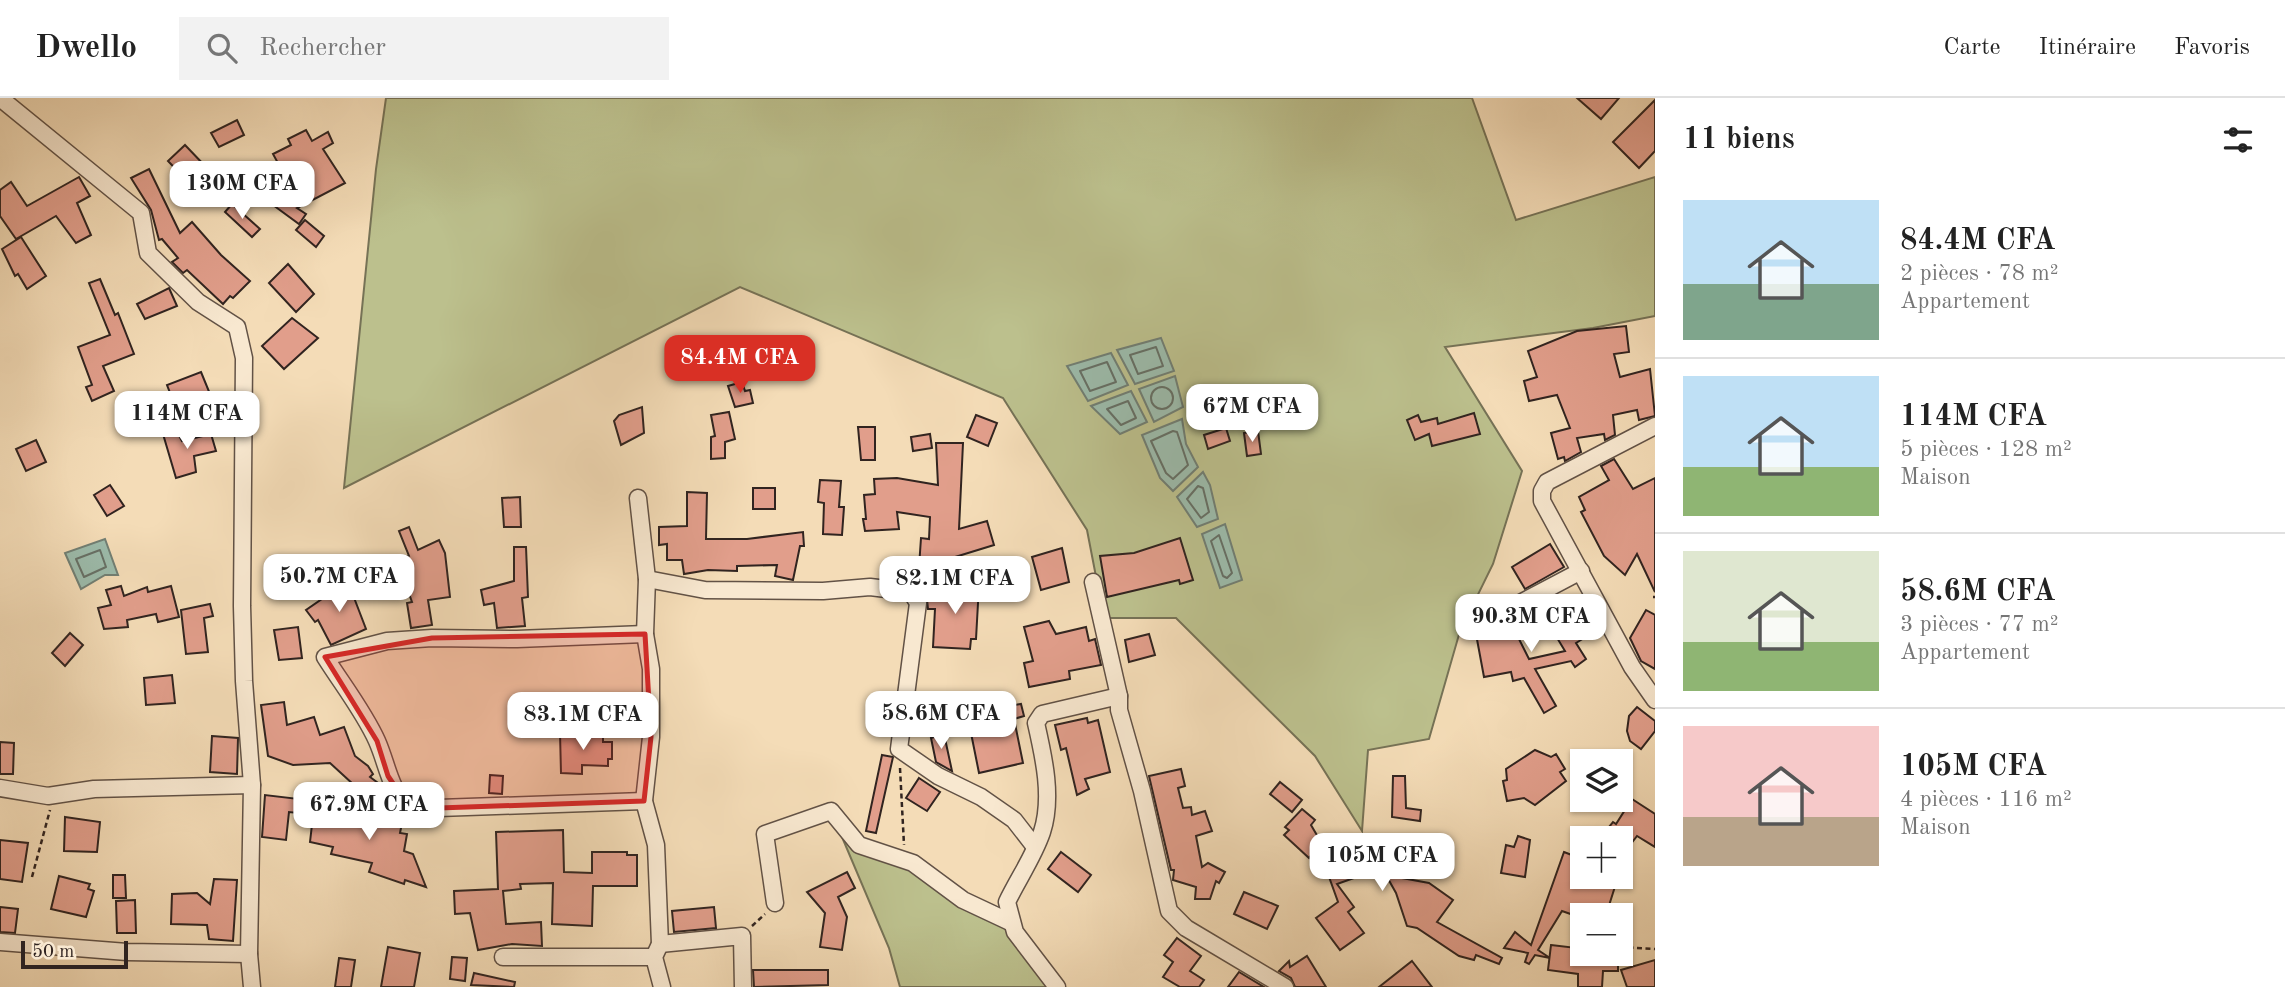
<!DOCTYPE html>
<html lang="fr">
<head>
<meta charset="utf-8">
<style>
  body { margin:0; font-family:"Old Standard TT",serif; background:#f2f2f2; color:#222; height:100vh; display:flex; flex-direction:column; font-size:26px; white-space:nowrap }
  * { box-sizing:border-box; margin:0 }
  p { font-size:23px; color:#767676 }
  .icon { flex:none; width:38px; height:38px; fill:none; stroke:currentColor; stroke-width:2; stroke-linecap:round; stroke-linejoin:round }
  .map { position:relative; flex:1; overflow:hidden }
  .panel { display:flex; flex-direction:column; background:#fff; width:630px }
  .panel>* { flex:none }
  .buttons { position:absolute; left:1570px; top:651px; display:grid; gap:14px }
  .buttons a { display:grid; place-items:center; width:63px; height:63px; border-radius:0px; background:#fff; box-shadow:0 2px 5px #0004; font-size:35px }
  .scale { position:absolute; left:21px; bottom:18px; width:107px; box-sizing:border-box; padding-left:7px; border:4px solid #312420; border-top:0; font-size:19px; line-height:24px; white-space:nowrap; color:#312420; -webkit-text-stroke:5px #f8e8d0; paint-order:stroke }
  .price { position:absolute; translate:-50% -60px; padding:0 16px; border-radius:14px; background:#fff; color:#222; font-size:23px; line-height:46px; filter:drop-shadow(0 2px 4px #0008) }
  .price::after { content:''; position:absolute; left:50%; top:42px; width:21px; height:16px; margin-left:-10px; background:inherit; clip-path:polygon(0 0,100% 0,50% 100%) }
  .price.selected { background:#d93025; color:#fff }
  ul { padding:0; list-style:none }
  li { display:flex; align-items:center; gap:21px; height:175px; padding:0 28px }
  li+li { border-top:2px solid #e0e0e0 }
  li span { display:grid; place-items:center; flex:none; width:196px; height:140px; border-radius:0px; color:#555 }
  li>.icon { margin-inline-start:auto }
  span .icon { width:84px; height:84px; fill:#fffc; stroke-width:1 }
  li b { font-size:30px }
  h2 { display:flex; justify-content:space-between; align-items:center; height:84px; padding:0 28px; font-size:30px }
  header { display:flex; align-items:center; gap:42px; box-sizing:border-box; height:98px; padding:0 35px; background:#fff; border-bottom:2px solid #e0e0e0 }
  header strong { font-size:33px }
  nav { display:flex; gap:38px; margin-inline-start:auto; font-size:24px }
  .search { width:490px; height:63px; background:#f2f2f2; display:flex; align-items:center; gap:18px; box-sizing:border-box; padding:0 24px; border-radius:0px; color:#767676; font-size:26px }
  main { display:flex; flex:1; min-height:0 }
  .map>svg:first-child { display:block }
</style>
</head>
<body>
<header>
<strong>Dwello</strong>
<div class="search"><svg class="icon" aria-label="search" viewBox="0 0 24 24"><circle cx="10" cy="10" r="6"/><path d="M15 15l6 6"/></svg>Rechercher</div>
<nav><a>Carte</a><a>Itinéraire</a><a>Favoris</a></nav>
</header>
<main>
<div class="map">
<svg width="1655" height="889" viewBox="0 0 1655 889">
  <rect width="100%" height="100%" fill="#f4dcb7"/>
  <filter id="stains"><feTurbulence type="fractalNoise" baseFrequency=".00286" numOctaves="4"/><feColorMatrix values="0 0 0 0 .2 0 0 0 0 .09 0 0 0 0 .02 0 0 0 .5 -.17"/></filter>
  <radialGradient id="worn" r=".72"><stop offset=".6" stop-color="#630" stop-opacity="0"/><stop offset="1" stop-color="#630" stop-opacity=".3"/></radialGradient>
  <g fill="#bcc08d" stroke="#767256" stroke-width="2">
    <path d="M386 0H1472L1516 122 1655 79V218L1593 230 1445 249 1522 373 1493 466 1460 533 1429 641 1368 652 1362 733 1315 658 1176 520H1104L1087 432 1003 300 740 189 344 390 376 71Z"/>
    <path d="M831 713 859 747 913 765 1012 825 1057 889H900L889 850Z"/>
  </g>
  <g fill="#9cbcac" stroke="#717f74" stroke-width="2">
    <path d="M729 240 757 241 766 247 761 274C742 281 735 274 721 261V251Z"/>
    <path d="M1161 240 1174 273 1135 286 1117 252Z"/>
    <path d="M1111 255 1128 287 1088 303 1067 268Z"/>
    <path d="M1175 278 1183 309 1154 324 1139 291Z"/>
    <path d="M1131 293 1147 324 1120 336 1091 308Z"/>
    <path d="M1182 321 1186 346 1198 369 1173 393 1160 380 1142 337Z"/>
    <path d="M1203 374 1210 387 1218 421 1197 429 1177 399Z"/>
    <path d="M1225 426 1242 482 1220 490 1202 436Z"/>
    <path d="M105 441 118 477H105L81 491 65 455Z"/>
  </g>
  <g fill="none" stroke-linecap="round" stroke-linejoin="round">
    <g stroke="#667066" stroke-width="2">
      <path d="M734 247 757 250 754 269H741L729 259 728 252Z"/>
      <path d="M1156 249 1163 268 1138 276 1130 257Z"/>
      <path d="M1107 264 1116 284 1090 293 1080 273Z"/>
      <circle cx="1162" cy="300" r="11"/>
      <path d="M1128 303 1136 320 1121 327 1107 311Z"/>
      <path d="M1173 333 1177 334 1188 367 1173 381 1166 375 1151 343Z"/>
      <path d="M1198 388 1203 390 1209 414 1201 420 1187 401Z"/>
      <path d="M1219 437 1232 475 1227 480 1223 478 1211 443Z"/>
      <path d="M100 452 106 469 84 479 76 461Z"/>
    </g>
  </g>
  <g fill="#e19e8b" stroke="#312420" stroke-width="2">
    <path d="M1577 0H1619L1601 21Z"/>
    <path d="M1655 2V53L1639 70 1613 44Z"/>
    <path d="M237 22 244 37 219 49 211 35Z"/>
    <path d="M306 32 312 43 328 34 333 45 323 51 345 85 297 110 306 116 299 126 273 107 284 102 277 81 285 78 273 56 291 47 288 41Z"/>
    <path d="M185 47 206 69V73L191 87 168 63Z"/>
    <path d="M149 71 180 135 192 124 221 157 250 183 233 200 230 198 223 206 187 172 183 175 172 164 178 160 162 141 159 142 151 112 131 80Z"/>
    <path d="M79 79 90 98 77 105 91 137 76 145 56 118 16 141 0 118V92L11 84 27 108Z"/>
    <path d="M232 106 260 131 252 139 225 114Z"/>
    <path d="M305 122 324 138 316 149 296 132Z"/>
    <path d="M21 139 46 178 27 191 18 176 15 178 2 151Z"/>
    <path d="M288 166 314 196 296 214 269 185Z"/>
    <path d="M100 181 115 217 118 215 134 256 103 268 114 293 92 303 86 289 92 287 78 249 110 237 89 185Z"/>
    <path d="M169 190 177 208 145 221 137 206Z"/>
    <path d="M292 220 318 240 284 271 262 248Z"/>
    <path d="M1626 228 1629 254 1614 256 1620 279 1650 271 1655 318 1639 322 1637 312 1613 317 1615 337 1605 342 1604 336 1577 340 1581 354 1565 363 1564 359 1558 361 1551 335 1570 330 1557 297 1529 303 1524 283 1537 279 1528 253 1577 233Z"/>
    <path d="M201 274 210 296 176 310 167 287Z"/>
    <path d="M742 284 745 293 750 292 753 305 735 309 728 288Z"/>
    <path d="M642 309 644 335 621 347 614 323 619 317Z"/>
    <path d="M729 314 735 341 725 344V360L711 361V339L715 338 711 317Z"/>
    <path d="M1474 315 1480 336 1432 348 1429 336 1415 342 1407 322 1418 317 1421 324 1437 320 1438 326Z"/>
    <path d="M976 317 997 325 988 348 967 339Z"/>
    <path d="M858 329H875V362H861Z"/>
    <path d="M175 330 182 343 211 336 216 353 194 358 196 374 176 380 163 336Z"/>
    <path d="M1226 330 1230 343 1208 351 1204 337Z"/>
    <path d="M1258 333 1261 356 1247 358 1244 335Z"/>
    <path d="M930 336 932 350 913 353 911 339Z"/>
    <path d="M36 342 46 364 26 373 16 351Z"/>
    <path d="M936 345H963L959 431 987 423 994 447 942 463V471L919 469 921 440 929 441 930 419 897 414 899 431 865 433 863 421H866L864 397 875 396 874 381 897 380 938 387Z"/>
    <path d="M1614 361 1633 391 1655 380V494L1637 456 1625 477 1604 458 1581 414 1585 412 1579 399 1609 382 1601 368Z"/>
    <path d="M820 382 841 383 839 409H844L842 437 823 436 824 405 818 404Z"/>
    <path d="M110 387 124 408 107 418 94 397Z"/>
    <rect x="753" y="390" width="22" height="21"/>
    <path d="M687 394 707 395 706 441H747L803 434 804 448H800L793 482 775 478 777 467 737 468V473L708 472 684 476 682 462H667V446L659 447V429L687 428Z"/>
    <path d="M520 399 521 429H504L502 400Z"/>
    <path d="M409 429 418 452 439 442 445 455 450 499 428 502 432 527 411 530 407 505 412 504 397 462 409 458 399 433Z"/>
    <path d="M1180 440 1193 482 1180 486 1179 482 1107 499 1100 458 1134 455Z"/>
    <path d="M1550 446 1564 469 1525 491 1512 469Z"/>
    <path d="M514 449H526L528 499 522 500 525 528 497 530 494 505 484 507 481 492 514 483Z"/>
    <path d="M1062 450 1069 484 1041 492 1032 459Z"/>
    <path d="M298 463 299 480 271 482 268 473 281 469V464Z"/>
    <path d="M351 481 359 493 353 497 366 531 331 547 318 522 315 524 306 512Z"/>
    <path d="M948 485 979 487 976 541H971L970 551 933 549 935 511H928L926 493 947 495Z"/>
    <path d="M121 488 124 498 147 489 148 494 171 488 179 519 158 524 156 516 127 522 128 529 104 531 98 510 111 507 106 492Z"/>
    <path d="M210 506 213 518 204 520 208 554 186 556 181 512Z"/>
    <path d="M1561 507 1574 527 1581 523 1589 537 1576 545 1586 561 1575 569 1571 563 1535 571 1556 608 1544 615 1524 580 1513 583 1511 574 1484 579 1476 536 1488 534 1489 538 1512 527 1529 561 1565 553 1544 518Z"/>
    <path d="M1646 512 1655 517V571L1641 563 1630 540Z"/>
    <path d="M1049 523 1056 536 1086 529 1089 543 1095 541 1101 567 1069 573 1070 581 1029 589 1024 565 1033 563 1024 529Z"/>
    <path d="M298 529 302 560 279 562 274 532Z"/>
    <path d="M70 535 83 547 65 568 52 555Z"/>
    <path d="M1149 536 1155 557 1129 564 1125 542Z"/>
    <path d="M172 577 175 605 146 607 144 580Z"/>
    <path d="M284 604 287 627 314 619 320 637 344 629 355 658 368 668 373 676 370 679 378 685 366 698 330 665 293 667 268 658 261 607Z"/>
    <path d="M1021 606 1024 618 1014 621 1023 665 979 675 970 630 943 636 939 620Z"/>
    <path d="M1637 609 1655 623V633L1641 651 1630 643 1627 633 1629 618Z"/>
    <path d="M1087 620 1088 625 1098 622 1110 674 1085 681 1089 691 1077 697 1066 650 1061 652 1055 627Z"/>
    <path d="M560 635H603V644H612V661H608V668L582 667V676L561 675Z"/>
    <path d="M944 636 952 673 936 664 931 640Z"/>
    <path d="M212 638 238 640 237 676 210 674Z"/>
    <path d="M0 644 14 645 13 676H0Z"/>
    <path d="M1535 652 1551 659 1556 656 1565 671 1560 674 1566 683 1535 707 1524 700 1507 703 1503 683 1507 682 1506 671Z"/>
    <path d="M882 657 893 659 876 735 866 733Z"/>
    <path d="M1181 671 1185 688 1178 690 1183 710 1191 709 1192 717 1205 713 1212 733 1196 738 1202 769 1208 765 1225 774 1219 785 1216 783 1210 801H1195L1196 789 1173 782 1174 772H1171L1149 678Z"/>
    <path d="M490 677 503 678 502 696 489 695Z"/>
    <path d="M1393 678H1405L1406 710 1421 712 1420 723 1392 719Z"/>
    <path d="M919 680 940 694 927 713 906 700Z"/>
    <path d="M1280 684 1302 702 1292 714 1270 696Z"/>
    <path d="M299 689 311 690 308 716 289 714 286 742 262 739 265 697 298 701Z"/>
    <path d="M1632 701 1655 716V749L1637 738 1620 760V740H1600L1613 724 1616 726Z"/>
    <path d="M343 704 394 715 393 718 403 720 400 735 407 736 404 753 413 756 426 789 405 782 404 786 369 774 372 765 331 756 333 749 310 744 313 718 339 724Z"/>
    <path d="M1302 711 1315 722 1311 727 1335 768 1386 749 1389 745 1414 763 1402 780 1429 785 1453 802 1437 824 1502 860 1499 866 1476 857 1474 862 1459 858 1417 830 1407 828 1396 795 1382 770 1337 786 1354 809 1348 814 1364 835 1340 852 1316 820 1338 804 1324 765 1321 766 1314 754 1309 760 1284 737 1289 732 1285 729Z"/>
    <path d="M65 719 100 724 97 754 64 753Z"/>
    <path d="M563 732 564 774 592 775V754H627V757H637V788H593L592 828 552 826 553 785 520 786 521 791 503 793 506 826 541 824 542 848 512 846 478 852 470 815 455 816 454 793 498 791 496 734Z"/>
    <path d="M1518 738 1530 742 1525 779 1501 775 1506 747 1514 749Z"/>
    <path d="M0 742 28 745 22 784 0 781Z"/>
    <path d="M1061 754 1091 777 1078 794 1048 771Z"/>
    <path d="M1564 754 1582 761V779H1618L1606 817H1582V820L1562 813 1538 852 1550 860 1535 857 1529 866 1525 864 1528 855 1504 850 1515 834 1531 847Z"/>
    <path d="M847 774 855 790 838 799 847 819 842 852 820 849 825 815 807 794Z"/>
    <path d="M113 777H125L126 800H113Z"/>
    <path d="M59 778 90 786 88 791 94 793 86 819 51 811Z"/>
    <path d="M214 781 237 782 233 843 209 841 207 827 171 826 172 796 197 795 210 806Z"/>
    <path d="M1244 794 1278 808 1267 831 1234 816Z"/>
    <path d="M135 802 136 835H117L116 803Z"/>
    <path d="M0 809 18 811 15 835 0 834Z"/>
    <path d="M714 809 716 830 674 834 672 813Z"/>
    <path d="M1177 840 1201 858 1190 873 1204 882 1199 889H1180L1163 879 1173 864 1164 857Z"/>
    <path d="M1551 847 1577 850 1576 854 1582 856H1618V873H1603L1602 889H1578V876L1548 872Z"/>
    <path d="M388 849 420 855 414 889H381Z"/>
    <path d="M1307 858 1326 889H1295L1291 880 1279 873 1289 863 1290 869Z"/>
    <path d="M452 859 467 860 465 883 450 881Z"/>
    <path d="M339 860 355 862 351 889H335Z"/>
    <path d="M1655 862V889H1627L1621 872Z"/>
    <path d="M1412 863 1432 889H1379Z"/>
    <path d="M753 872H828V887L754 889Z"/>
    <path d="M1239 874 1264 889H1228Z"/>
    <path d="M474 875 515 884 514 889 471 887Z"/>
  </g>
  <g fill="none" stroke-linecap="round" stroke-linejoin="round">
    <defs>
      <g id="street">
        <path d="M0 0 141 115 148 155 198 204 237 229 244 260 242 508 244 583 252 687 249 856 252 889"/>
        <path d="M1655 328 1547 384 1542 393V403L1632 569 1655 602"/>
        <path d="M638 400 647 481 645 536 651 571V639L644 703 656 747 660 846 654 859 662 889"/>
        <path d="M647 481 705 492 823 493 870 489 911 494 918 505 899 651 938 678 981 699 1014 722 1035 749"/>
        <path d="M1093 484 1119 598V612L1142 693 1169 813 1186 830 1285 889"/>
        <path d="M1492 520 1581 473"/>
        <path d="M0 690 48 698 94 691 252 687"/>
        <path d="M644 703 410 711C389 691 388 668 377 643 364 614 342 586 325 559L387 543 432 540 517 541 645 536"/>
        <path d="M775 805 765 736 831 713 859 747 913 765 963 802 1012 825"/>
        <path d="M0 844 127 854 249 856"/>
        <path d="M660 846 742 838 743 889"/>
        <path d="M503 859H654"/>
        <path d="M1057 889 1015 834 1007 804C1018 781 1034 758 1042 734 1053 700 1044 660 1036 625L1042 616 1119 598"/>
      </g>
    </defs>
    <use href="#street" stroke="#625246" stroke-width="19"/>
    <g stroke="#312420" stroke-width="2.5" stroke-dasharray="5 3.5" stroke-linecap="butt">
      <path d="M1653 499H1655"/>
      <path d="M900 670 904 747"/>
      <path d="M32 779 50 712"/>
      <path d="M752 828 765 816"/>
      <path d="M1571 840 1582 842"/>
      <path d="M1620 849 1655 851"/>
    </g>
    <use href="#street" stroke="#f8e8d0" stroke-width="16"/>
  </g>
  <path fill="#d62828" fill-opacity="0.2" stroke="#d62828" stroke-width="5" stroke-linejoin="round" d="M645 536 651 639 644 703 410 711 388 678 377 643 325 559 432 540Z"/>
  <rect width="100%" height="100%" filter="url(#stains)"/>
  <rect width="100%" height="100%" fill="url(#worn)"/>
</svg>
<div class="buttons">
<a><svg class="icon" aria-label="layers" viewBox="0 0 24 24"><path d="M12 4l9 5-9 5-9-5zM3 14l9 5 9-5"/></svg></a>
<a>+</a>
<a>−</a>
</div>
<div class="scale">50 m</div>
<b class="price" style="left:242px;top:123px">130M CFA</b>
<b class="price selected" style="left:740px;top:297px">84.4M CFA</b>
<b class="price" style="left:1252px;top:346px">67M CFA</b>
<b class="price" style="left:187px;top:353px">114M CFA</b>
<b class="price" style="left:339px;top:516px">50.7M CFA</b>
<b class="price" style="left:955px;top:518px">82.1M CFA</b>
<b class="price" style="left:1531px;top:556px">90.3M CFA</b>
<b class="price" style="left:941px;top:653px">58.6M CFA</b>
<b class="price" style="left:583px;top:654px">83.1M CFA</b>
<b class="price" style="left:369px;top:744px">67.9M CFA</b>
<b class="price" style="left:1382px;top:795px">105M CFA</b>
</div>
<section class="panel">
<h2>11 biens<svg class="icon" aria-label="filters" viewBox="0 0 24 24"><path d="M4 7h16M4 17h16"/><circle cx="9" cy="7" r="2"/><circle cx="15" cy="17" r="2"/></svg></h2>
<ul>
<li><span style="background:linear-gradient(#bfe0f5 60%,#7fa58c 0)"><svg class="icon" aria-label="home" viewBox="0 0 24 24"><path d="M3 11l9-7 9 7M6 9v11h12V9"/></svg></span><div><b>84.4M CFA</b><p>2 pièces · 78 m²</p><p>Appartement</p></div></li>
<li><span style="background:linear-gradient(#bfe0f5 65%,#8fb573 0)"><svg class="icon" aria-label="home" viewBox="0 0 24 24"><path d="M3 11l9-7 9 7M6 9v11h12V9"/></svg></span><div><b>114M CFA</b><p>5 pièces · 128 m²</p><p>Maison</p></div></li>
<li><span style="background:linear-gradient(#dfe7d0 65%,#8fb573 0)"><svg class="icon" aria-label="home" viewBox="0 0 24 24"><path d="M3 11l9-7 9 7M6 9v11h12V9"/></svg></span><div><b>58.6M CFA</b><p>3 pièces · 77 m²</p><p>Appartement</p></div></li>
<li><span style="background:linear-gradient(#f6c9c9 65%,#b9a48a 0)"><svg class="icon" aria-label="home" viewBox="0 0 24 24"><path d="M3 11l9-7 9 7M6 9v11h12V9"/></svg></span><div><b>105M CFA</b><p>4 pièces · 116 m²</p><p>Maison</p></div></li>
</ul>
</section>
</main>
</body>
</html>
